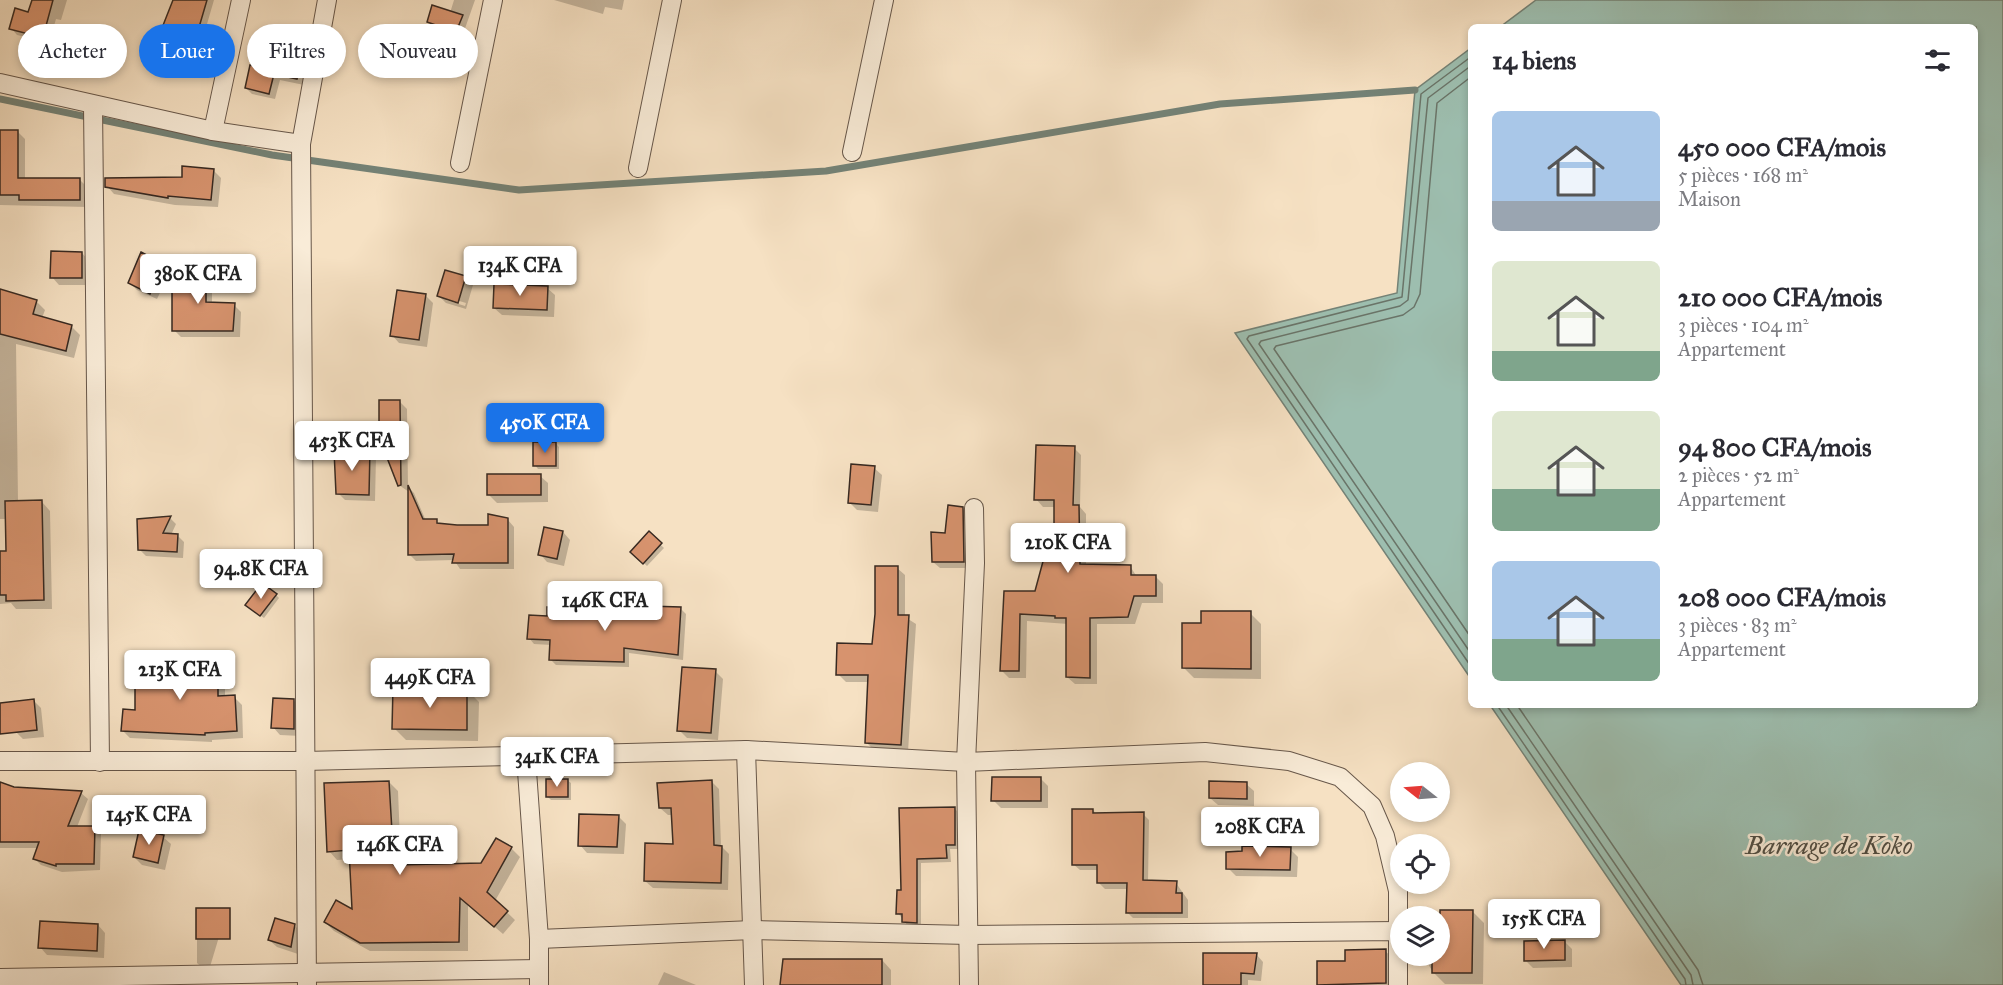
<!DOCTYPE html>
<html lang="fr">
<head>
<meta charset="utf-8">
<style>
  body { margin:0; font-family:"IM FELL Great Primer",serif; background:#f2f2f3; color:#2b2b33; height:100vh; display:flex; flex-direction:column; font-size:22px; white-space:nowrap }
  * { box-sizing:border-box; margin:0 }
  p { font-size:20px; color:#7c7c81 }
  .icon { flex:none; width:33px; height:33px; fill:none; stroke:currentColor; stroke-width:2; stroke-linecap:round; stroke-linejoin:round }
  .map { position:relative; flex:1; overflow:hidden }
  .side { position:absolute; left:1468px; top:24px; width:510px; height:684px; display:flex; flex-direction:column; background:#fff; border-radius:9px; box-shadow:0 3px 9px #0003 }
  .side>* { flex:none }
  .top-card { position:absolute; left:18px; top:24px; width:570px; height:54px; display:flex; gap:12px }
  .needle { width:39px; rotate:287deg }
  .tools { position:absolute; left:1390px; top:762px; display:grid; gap:12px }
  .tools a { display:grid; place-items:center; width:60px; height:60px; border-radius:50%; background:#fff; box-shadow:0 3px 9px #0003; font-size:30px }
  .price { position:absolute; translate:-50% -51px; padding:0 14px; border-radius:6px; background:#fff; color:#222; font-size:20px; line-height:39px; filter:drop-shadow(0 2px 3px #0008) }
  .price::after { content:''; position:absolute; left:50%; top:36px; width:18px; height:14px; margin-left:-9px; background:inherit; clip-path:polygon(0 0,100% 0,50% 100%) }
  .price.current { background:#1a73e8; color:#fff }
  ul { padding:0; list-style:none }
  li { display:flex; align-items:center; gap:18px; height:150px; padding:0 24px }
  li span { display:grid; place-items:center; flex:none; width:168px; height:120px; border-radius:9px; color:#555 }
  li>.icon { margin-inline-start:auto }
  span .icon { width:72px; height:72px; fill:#fffc; stroke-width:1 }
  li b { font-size:26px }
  h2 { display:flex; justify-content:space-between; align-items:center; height:72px; padding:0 24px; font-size:26px }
  .tag { padding:0 21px; border-radius:27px; background:#fff; box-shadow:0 3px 9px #0003; font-size:21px; line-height:54px }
  .tag.current { background:#1a73e8; color:#fff }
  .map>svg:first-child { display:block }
</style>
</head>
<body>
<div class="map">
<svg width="2003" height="985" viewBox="0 0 2003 985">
  <rect width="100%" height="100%" fill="#f6e1c3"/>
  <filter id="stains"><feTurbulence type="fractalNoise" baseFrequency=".00333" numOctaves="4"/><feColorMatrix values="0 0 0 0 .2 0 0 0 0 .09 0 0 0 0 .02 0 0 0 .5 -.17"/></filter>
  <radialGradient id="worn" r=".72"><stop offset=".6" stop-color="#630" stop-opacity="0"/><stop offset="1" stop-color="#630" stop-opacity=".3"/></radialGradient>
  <g fill="#9dbeaf" stroke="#748276" stroke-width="1.5">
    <path d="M1536 0H2003V985H1681L1490 705H1976V27H1500Z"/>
    <path d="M1471 48V679L1235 333 1397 293 1415 90Z"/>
  </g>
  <g fill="#0003" fill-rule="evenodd">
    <path d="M34 0H67L61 20 56 19 46 54 31 50 24 43 26 37 17 35 11 28 29 13Z"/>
    <path d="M174 0H214L196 62 173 55 168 50 171 39 162 33Z"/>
    <path d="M454 0H475L462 37 434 27 429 22 450 13Z"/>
    <path d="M554 0H624L622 10 605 7 603 14Z"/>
    <path d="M302 56 309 62 304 85 280 80 275 99 252 94 246 88 263 70Z"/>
    <path d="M0 132H18L25 139V179H79L87 187V207L0 205Z"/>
    <path d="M213 170 221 178 218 207 175 205 114 194 107 186 184 179Z"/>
    <path d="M82 253 89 261V285H59L52 277Z"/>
    <path d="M163 265 170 272 157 299 137 290 130 283Z"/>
    <path d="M205 272 212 279V304L234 305 241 312 240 337H181L174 330Z"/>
    <path d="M446 272 466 278 473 285 466 309 446 303 439 296ZM446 297 466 303 465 306 446 300Z"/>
    <path d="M547 288 555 295 554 317 502 315 494 308Z"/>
    <path d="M398 292 426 296 433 303 427 347 399 343 392 335Z"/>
    <path d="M36 301 45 310 42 318 71 326 80 335 74 358 16 344 18 502H42L50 511 52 609H16L11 603 0 604V553H7V519H0V302Z"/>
    <path d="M399 401 407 409 408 487 414 493 426 521H436L440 525 490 526 508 520 514 527V569H460L454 560 416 561 409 554V492L399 485Z"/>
    <path d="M556 444 559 447V469H538L535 465Z"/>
    <path d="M1074 448 1081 455 1080 507 1086 514V566H1130L1137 577H1156L1163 584V603H1142L1135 624H1097V684H1075L1067 677 1068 624 1027 621 1026 678H1009L1001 670 1005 592 1037 593 1056 558 1055 507H1043L1036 499Z"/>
    <path d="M369 450 376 457 375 501 345 500 338 493Z"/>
    <path d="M874 468 882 475 878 512 857 510 849 502Z"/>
    <path d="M540 476 548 483V502L497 503 489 495Z"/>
    <path d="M962 508 969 515 970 568H940L933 562Z"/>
    <path d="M170 518 176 524 171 535H177L184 542 183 558 146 556 140 550 138 520Z"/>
    <path d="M563 532 570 540 564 566 547 562 540 554Z"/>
    <path d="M649 534 664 548 647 566 632 552Z"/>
    <path d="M897 568 905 575V617L916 624 908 752 874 750 867 743 869 682H846L838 674 874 645Z"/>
    <path d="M276 595 279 598 264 618 250 608Z"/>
    <path d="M605 604 611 609V620L648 619 680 608 686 614 683 660 629 653V667L556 665 550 659 551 645 534 644 529 638 549 618 575 609Z"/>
    <path d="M1250 613 1261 624V679L1194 678 1184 668Z"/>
    <path d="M218 665 225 673V697H234L242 705 243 738 212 740V742L130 738 123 731 136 712Z"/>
    <path d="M715 671 723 679 718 740 687 738 679 730Z"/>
    <path d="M467 690 479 702 478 741 406 740 394 728Z"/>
    <path d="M33 700 41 708 44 737 23 739 16 732 0 731V704Z"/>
    <path d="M293 700 301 708V736L280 735 273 727Z"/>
    <path d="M1040 778 1048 786V808H1001L993 800Z"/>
    <path d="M567 780 571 783V800H551L548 797Z"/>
    <path d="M389 782 398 791 401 866 482 865 511 848 520 857 495 901 515 920 503 934 468 904V951H370L334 931 325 922 354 911 351 859 337 860 329 851Z"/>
    <path d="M712 782 719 789 721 846 729 854 728 890 653 888 645 881 675 846 673 815H668L660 808Z"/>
    <path d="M0 784 14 788 81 793 88 799 77 827H94L101 834 100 870 62 872 41 865 34 858 38 848H0Z"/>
    <path d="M1246 784 1254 791V806L1218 805 1210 798Z"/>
    <path d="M954 808 959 813V849H950L951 862 921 863V927L908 926 898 913 903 892 900 810Z"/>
    <path d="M1093 810 1097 815 1143 814 1149 820 1148 882 1176 883 1188 900V918H1133L1127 912 1128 889H1105L1098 882V870H1080L1073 864Z"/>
    <path d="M618 816 626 824 624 854 587 853 580 845Z"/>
    <path d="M163 837 171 844 165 870 142 865 134 857Z"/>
    <path d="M1290 849 1298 857 1297 877 1236 876 1228 868Z"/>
    <path d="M197 909 225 917 209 970H205L197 963Z"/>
    <path d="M1439 911H1472L1484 923 1483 984H1445L1433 972 1428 964V956H1440Z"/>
    <path d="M98 925 105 933 104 958 47 955 40 947Z"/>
    <path d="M295 926 302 933 298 954 277 947 269 940Z"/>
    <path d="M1565 942 1572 949V967L1533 968 1525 960Z"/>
    <path d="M1385 951 1393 958 1394 985H1318V963H1346Z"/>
    <path d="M1256 954 1263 962 1261 981 1248 980V985H1204Z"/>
    <path d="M882 960 891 970V985H781Z"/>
    <path d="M664 972 696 985H658Z"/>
  </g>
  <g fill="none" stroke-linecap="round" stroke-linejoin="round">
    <g stroke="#6a7468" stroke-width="1.5">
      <path d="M1472 56 1421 94 1402 297 1249 336 1247 339 1472 668"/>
      <path d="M1472 65 1428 98 1408 300 1400 306 1261 341 1259 344 1472 655"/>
      <path d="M1472 76 1437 103 1420 294 1414 307 1403 315 1276 346 1274 349 1472 639"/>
      <path d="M1497 705 1685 979 1686 985"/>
      <path d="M1506 705 1691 975 1693 985"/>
      <path d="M1517 705 1698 970 1703 985"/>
    </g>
    <path stroke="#748276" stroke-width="7" d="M0 99 272 155 519 190 826 171 1220 104 1415 90"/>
  </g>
  <g fill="#d7936e" stroke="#372921" stroke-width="1.5">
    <path d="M32 0H53L40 48 22 43 25 33 9 29 15 8 28 12Z"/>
    <path d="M173 0H207L190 58 166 50 170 37 160 33Z"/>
    <path d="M432 5 463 15 456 32 427 22Z"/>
    <path d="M267 47 303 55 297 79 274 74 269 94 245 88 250 65 262 68Z"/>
    <path d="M0 130H18V178H80V200H19V195H0Z"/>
    <path d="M182 166 214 169 211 200 168 196V198L105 187V178L182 177Z"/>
    <path d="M51 251 82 252V278H50Z"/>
    <path d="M141 252 164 264 150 294 128 283Z"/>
    <path d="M206 270V302L235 303 233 331H172V271Z"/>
    <path d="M445 270 466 276 458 303 437 296Z"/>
    <path d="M494 284 548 286 547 310 493 308Z"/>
    <path d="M0 289 37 300 33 314 72 325 66 351 0 334Z"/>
    <path d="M397 290 426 294 419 340 390 336Z"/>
    <path d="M379 400H400L401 485 398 486 379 437Z"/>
    <rect x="533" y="442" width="23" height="24"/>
    <path d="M1036 445 1075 446 1073 505H1079L1080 564 1131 565V575H1156V596H1134L1128 617 1090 618V678L1066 677V618H1055V616L1020 614 1019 671H1000L1004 591H1035L1045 554 1054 556V500H1034Z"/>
    <path d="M370 449 369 495 336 494 334 450Z"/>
    <path d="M851 464 875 466 871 505 848 503Z"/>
    <rect x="487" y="474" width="54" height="21"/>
    <path d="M408 485 423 519H437V523L457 525H488V514L508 518V563H452L454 554 408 555Z"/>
    <path d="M42 500 44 600 6 601V595H0V551H6L5 501Z"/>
    <path d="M948 505 963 507 964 562H932L931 532 945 533Z"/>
    <path d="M171 516 163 533 178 534 177 552 138 550 137 519Z"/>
    <path d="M544 527 563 531 557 559 538 555Z"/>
    <path d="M649 531 662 543 643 564 630 552Z"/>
    <path d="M875 566H898V615H909L901 745 865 743 868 675H836L837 643 872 644 875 614Z"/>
    <path d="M262 583 277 594 260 616 245 605Z"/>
    <path d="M574 601 606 602 605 619 647 618V606L681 607 678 655 624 648V662L549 660 550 640 527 639 529 615 547 616V607H574Z"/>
    <path d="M1201 611H1251V669L1182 668V623H1201Z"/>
    <path d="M135 664H218V696L235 695 237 731 205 733V735L121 731 123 709 135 710Z"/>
    <path d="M682 667 716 669 711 733 677 731Z"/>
    <path d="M393 687 467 689V730L392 729Z"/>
    <path d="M273 698 294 699V729L271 728Z"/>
    <path d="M34 699 37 730 0 734V703Z"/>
    <path d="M992 777H1041V801H991Z"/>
    <rect x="546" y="779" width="22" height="18"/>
    <path d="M712 780 714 845 722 846 721 883 644 881 645 843 673 844 671 808H659L657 783Z"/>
    <path d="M389 781 394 865 481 863 496 838 512 847 487 892 508 911 494 927 460 898 459 942 360 943 324 922 336 900 352 909 349 850 327 852 324 783Z"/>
    <path d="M1209 781 1247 782V799L1209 798Z"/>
    <path d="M0 782 14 787 82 791 68 826H95L94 864H56V866L33 859 39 842H0Z"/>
    <path d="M955 807V845H946L947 858 917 859V923L902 922V914H896L897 890H901L899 808Z"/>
    <path d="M1072 809H1093V813L1144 812 1143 880 1177 881 1176 893H1182V913H1126L1127 883H1097V865H1072Z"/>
    <path d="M579 814 619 815 617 847 578 846Z"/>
    <path d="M139 830 164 835 158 863 133 857Z"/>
    <path d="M1242 846 1291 847 1290 870 1226 869V852L1242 851Z"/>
    <rect x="196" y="908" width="34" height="31"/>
    <path d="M1440 910H1473L1472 973H1432V956H1440Z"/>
    <path d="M275 918 295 924 291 947 268 940Z"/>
    <path d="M40 921 98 924 97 951 38 948Z"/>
    <path d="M1565 940V960L1524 961V941Z"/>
    <path d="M1386 949V983L1317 985V961H1345V950Z"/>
    <path d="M1203 953H1257L1254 974 1241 973V985H1203Z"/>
    <path d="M783 959H882V985H780Z"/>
  </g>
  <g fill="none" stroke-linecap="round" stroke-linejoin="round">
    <defs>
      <g id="minor">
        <path d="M0 83 213 131 301 144"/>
        <path d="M93 105 100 762"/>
        <path d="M213 131 241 0"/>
        <path d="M852 152 884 0"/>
        <path d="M460 163 493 0"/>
        <path d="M638 168 672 0"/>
        <path d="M746 750 754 985"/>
        <path d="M526 757 539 939V985"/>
        <path d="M0 761H305L746 750 966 762 1205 752 1289 761 1340 777 1372 806 1385 836 1398 891V931"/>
        <path d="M539 939 753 930 969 935 1398 931V985"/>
        <path d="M0 978 539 969"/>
        <path d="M307 985 301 144 327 0"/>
        <path d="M969 985 966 762 975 563 974 508"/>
      </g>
    </defs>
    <use href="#minor" stroke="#67574a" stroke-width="20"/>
    <use href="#minor" stroke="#f9ecd8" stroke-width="18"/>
  </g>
  <g text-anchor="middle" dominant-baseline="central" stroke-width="5" stroke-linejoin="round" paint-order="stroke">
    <g font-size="26" font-style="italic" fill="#504e44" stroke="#f9ecd8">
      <text x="1829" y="845">Barrage de Koko</text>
    </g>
  </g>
  <rect width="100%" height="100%" filter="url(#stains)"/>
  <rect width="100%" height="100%" fill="url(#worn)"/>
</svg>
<div class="tools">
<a><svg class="needle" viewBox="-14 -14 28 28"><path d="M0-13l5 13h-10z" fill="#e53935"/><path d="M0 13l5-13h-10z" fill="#7c7c81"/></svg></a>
<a><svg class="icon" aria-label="locate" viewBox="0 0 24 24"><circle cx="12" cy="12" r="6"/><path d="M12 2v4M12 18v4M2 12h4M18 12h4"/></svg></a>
<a><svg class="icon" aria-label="layers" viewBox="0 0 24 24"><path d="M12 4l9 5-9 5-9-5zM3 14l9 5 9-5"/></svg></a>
</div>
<b class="price" style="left:520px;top:297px">134K CFA</b>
<b class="price" style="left:198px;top:305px">380K CFA</b>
<b class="price current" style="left:545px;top:454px">450K CFA</b>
<b class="price" style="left:352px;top:472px">453K CFA</b>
<b class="price" style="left:1068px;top:574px">210K CFA</b>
<b class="price" style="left:261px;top:600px">94.8K CFA</b>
<b class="price" style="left:605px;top:632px">146K CFA</b>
<b class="price" style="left:180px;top:701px">213K CFA</b>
<b class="price" style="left:430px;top:709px">449K CFA</b>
<b class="price" style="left:557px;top:788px">341K CFA</b>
<b class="price" style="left:149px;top:846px">145K CFA</b>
<b class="price" style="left:1260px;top:858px">208K CFA</b>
<b class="price" style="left:400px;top:876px">146K CFA</b>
<b class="price" style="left:1544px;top:950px">155K CFA</b>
<div class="top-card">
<a class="tag">Acheter</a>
<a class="tag current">Louer</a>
<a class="tag">Filtres</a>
<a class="tag">Nouveau</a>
</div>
<section class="side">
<h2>14 biens<svg class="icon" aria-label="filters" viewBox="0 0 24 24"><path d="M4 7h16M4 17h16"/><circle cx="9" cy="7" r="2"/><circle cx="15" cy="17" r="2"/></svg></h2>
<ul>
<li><span style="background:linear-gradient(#a9c7e8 75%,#9aa5b1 0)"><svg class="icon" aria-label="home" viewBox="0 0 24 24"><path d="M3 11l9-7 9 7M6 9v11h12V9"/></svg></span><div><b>450 000 CFA/mois</b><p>5 pièces · 168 m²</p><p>Maison</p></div></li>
<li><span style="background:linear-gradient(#dfe7d0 75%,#7fa58c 0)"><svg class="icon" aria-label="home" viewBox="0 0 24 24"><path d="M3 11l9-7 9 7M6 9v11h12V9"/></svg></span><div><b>210 000 CFA/mois</b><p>3 pièces · 104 m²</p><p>Appartement</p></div></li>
<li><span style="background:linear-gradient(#dfe7d0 65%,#7fa58c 0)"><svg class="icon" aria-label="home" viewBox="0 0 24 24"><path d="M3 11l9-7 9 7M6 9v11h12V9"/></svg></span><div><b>94 800 CFA/mois</b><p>2 pièces · 52 m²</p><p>Appartement</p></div></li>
<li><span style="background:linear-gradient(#a9c7e8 65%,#7fa58c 0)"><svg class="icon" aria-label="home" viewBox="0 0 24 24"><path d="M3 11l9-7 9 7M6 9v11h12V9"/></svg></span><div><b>208 000 CFA/mois</b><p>3 pièces · 83 m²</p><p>Appartement</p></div></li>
</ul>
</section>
</div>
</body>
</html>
